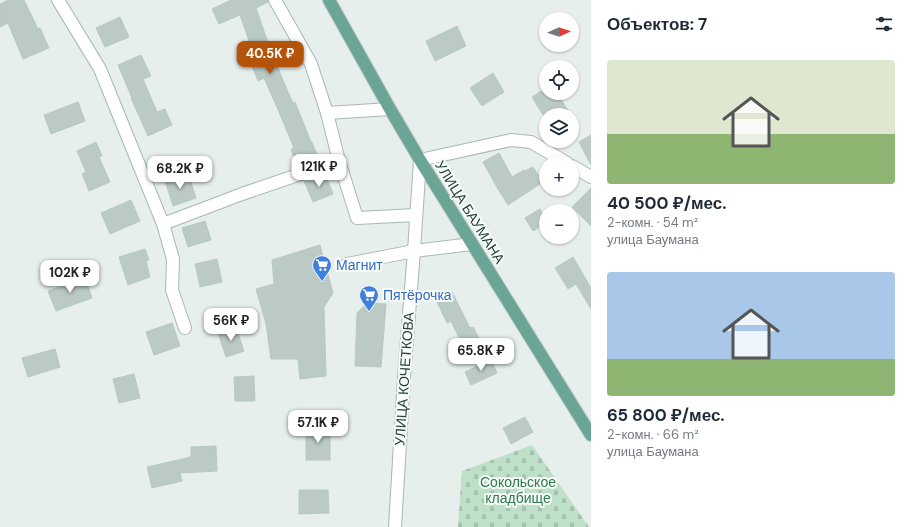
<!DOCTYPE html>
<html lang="ru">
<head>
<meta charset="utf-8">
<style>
  body { margin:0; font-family:"DM Sans",sans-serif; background:#f6f6f7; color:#1f2937; height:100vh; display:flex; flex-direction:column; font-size:15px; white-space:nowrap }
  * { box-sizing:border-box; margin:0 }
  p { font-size:13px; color:#747a83 }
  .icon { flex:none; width:22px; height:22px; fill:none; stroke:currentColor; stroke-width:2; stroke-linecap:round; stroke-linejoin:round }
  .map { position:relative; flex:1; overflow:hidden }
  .sheet { display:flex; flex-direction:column; background:#fff; width:320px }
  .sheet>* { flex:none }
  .needle { width:26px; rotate:87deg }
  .controls { position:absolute; left:539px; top:12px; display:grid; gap:8px }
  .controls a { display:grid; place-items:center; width:40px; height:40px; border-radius:50%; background:#fff; box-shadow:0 1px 3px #0004; font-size:20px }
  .price { position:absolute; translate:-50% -34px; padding:0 9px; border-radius:8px; background:#fff; color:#222; font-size:13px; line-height:26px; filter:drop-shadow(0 1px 2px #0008) }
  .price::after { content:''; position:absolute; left:50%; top:24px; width:12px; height:9px; margin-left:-6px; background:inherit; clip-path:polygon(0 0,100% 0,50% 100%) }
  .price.selected { background:#b45309; color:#fff }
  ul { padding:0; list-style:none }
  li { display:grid; align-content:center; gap:8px; height:212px; padding:0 16px }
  li span { display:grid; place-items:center; height:124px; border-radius:4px; color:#555 }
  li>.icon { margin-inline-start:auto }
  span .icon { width:72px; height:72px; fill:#fffc; stroke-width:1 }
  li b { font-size:17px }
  h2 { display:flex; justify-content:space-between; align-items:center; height:48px; padding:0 16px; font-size:17px }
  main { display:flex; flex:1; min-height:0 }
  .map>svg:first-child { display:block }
</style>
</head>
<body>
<main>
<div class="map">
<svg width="591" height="527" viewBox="0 0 591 527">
  <defs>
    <pattern id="cemetery-stones" width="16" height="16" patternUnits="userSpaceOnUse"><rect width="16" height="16" fill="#bfe0c8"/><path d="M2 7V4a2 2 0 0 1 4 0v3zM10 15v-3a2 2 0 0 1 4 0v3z" fill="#a4c1ad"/></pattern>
  </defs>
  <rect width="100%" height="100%" fill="#e6efeb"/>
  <path fill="url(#cemetery-stones)" d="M532 445 589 527H458L462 471Z"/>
  <g fill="#bbcac4" stroke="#b8c9c2">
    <path d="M8 0H24L38 29 40 28 49 48 23 59 8 23 0 27V4Z"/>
    <path d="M231 0H268V2L256 8 273 57H274L282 78 293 103 295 102 311 142H312L319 160 297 167 291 149 294 148 276 105 264 78 258 81 252 66 257 64 240 15 219 24 212 9Z"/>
    <path d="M120 17 129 37 105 47 96 28Z"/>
    <path d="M457 26 466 46 435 61 426 41Z"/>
    <path d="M141 55 151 76 143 79 157 112 165 109 172 125 148 136 131 98H132L118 65Z"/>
    <path d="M493 73 504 92 482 106 470 88Z"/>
    <path d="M546 88V93H557L571 115H543L532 97Z"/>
    <path d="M78 102 85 121 51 134 44 115Z"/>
    <path d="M591 135V165L579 142Z"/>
    <path d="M96 142 102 156 99 157 110 182 89 191 82 174 86 172 77 151Z"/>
    <path d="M499 153 512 177 524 170 525 171 533 167 543 182 508 205 498 189 483 162Z"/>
    <path d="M188 173 196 198 173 206 165 181Z"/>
    <path d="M324 174 325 176H326L333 194 313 202 304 181Z"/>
    <path d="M591 188V226L572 207Z"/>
    <path d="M131 200 140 221 110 234 101 213Z"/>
    <path d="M540 209 546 220V223L533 231 525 218Z"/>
    <path d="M205 221 211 240 188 247 182 228Z"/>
    <path d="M320 245 333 293 324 307 326 376 300 379 298 359H271L266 324 256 289 274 284 272 260Z"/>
    <path d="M145 249 149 260 146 261 150 277 128 285 119 257Z"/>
    <path d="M573 257 591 288V309L576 284 568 289 555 268Z"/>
    <path d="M217 259 222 282 200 287 195 264Z"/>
    <path d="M85 278 92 298 56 311 48 291Z"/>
    <path d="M452 292 470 328 473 327 481 342 465 350 451 321 447 323 436 300Z"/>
    <path d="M367 303 386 304 381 367 355 366 357 313Z"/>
    <path d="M172 323 180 346 154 355 146 332Z"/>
    <path d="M236 327 244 351 226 357 218 333Z"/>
    <path d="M55 349 60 367 28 377 22 358Z"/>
    <path d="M491 360 497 373 471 385 465 372Z"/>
    <path d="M134 374 140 398 119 403 113 379Z"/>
    <path d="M254 376 255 401H235L234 377Z"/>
    <path d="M525 417 533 432 511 444 503 428Z"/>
    <rect x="306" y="429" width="24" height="31"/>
    <path d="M216 446 217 471 180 473 182 481 152 488 147 467 191 457V447Z"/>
    <path d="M299 490H328L329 513 299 514Z"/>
  </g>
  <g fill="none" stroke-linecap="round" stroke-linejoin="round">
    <defs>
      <g id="minor">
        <path d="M58 0 100 69 163 224 173 259 172 290 185 328"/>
        <path d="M275 0 311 64 327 113 390 109"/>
        <path d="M339 161 357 218 416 215"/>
        <path d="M572 166 591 177"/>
        <path d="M163 224 242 194 339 161 327 113"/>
        <path d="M347 264 414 251 472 244"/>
        <path d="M395 527 404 377 414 251 420 160 511 140 531 142 567 163"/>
      </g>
      <path id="major" d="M329 0 390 109 420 160 591 435"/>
    </defs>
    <use href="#minor" stroke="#a8b8b2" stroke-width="14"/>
    <use href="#major" stroke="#c2cac8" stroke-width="14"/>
    <use href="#minor" stroke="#fff" stroke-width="12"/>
    <use href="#major" stroke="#6aa596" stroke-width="12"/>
  </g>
  <defs>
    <symbol id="supermarket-pin" viewBox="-11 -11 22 30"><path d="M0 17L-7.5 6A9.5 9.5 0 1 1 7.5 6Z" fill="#3f7fe0" stroke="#f7fbf9"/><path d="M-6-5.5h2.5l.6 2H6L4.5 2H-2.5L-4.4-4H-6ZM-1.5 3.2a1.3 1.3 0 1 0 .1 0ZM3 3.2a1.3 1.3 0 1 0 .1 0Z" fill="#fff"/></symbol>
  </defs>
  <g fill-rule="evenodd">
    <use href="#supermarket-pin" x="311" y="254" width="22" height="30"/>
    <use href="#supermarket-pin" x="358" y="284" width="22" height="30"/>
  </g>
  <g text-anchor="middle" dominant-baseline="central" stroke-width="4" stroke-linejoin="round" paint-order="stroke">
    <g font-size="14" fill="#24423a" stroke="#f7fbf9">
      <text transform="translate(470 212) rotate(58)">УЛИЦА БАУМАНА</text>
      <text transform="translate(404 379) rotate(-86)">УЛИЦА КОЧЕТКОВА</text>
    </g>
    <g font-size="14" fill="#366cbe" stroke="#f7fbf9" text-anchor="start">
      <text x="336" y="265">Магнит</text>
      <text x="383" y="295">Пятёрочка</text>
    </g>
    <g font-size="14" fill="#2d7a4b" stroke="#f7fbf9">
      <text x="518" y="482">Сокольское<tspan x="518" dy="16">кладбище</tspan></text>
    </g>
  </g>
</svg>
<div class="controls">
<a><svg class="needle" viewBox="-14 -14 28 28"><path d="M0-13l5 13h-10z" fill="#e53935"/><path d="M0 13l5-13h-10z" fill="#747a83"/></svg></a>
<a><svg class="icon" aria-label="locate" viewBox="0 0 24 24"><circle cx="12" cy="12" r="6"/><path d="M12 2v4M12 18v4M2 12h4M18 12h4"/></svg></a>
<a><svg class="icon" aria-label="layers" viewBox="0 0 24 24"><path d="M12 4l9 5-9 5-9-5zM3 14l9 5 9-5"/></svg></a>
<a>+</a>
<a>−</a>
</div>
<b class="price selected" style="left:270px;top:75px">40.5K ₽</b>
<b class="price" style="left:319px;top:188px">121K ₽</b>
<b class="price" style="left:180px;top:190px">68.2K ₽</b>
<b class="price" style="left:70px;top:294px">102K ₽</b>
<b class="price" style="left:231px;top:342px">56K ₽</b>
<b class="price" style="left:481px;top:372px">65.8K ₽</b>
<b class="price" style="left:318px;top:444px">57.1K ₽</b>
</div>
<section class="sheet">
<h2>Объектов: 7<svg class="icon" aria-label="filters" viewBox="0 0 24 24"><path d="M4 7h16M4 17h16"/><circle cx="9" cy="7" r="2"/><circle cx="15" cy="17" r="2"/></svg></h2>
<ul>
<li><span style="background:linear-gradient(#dfe7d0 60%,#8fb573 0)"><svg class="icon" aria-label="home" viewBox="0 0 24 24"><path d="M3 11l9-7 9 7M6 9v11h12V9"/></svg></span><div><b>40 500 ₽/мес.</b><p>2-комн. · 54 m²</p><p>улица Баумана</p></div></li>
<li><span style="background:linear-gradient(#a9c7e8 70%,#8fb573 0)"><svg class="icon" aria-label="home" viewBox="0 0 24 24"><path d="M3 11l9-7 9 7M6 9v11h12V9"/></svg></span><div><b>65 800 ₽/мес.</b><p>2-комн. · 66 m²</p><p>улица Баумана</p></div></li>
</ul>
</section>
</main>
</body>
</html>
